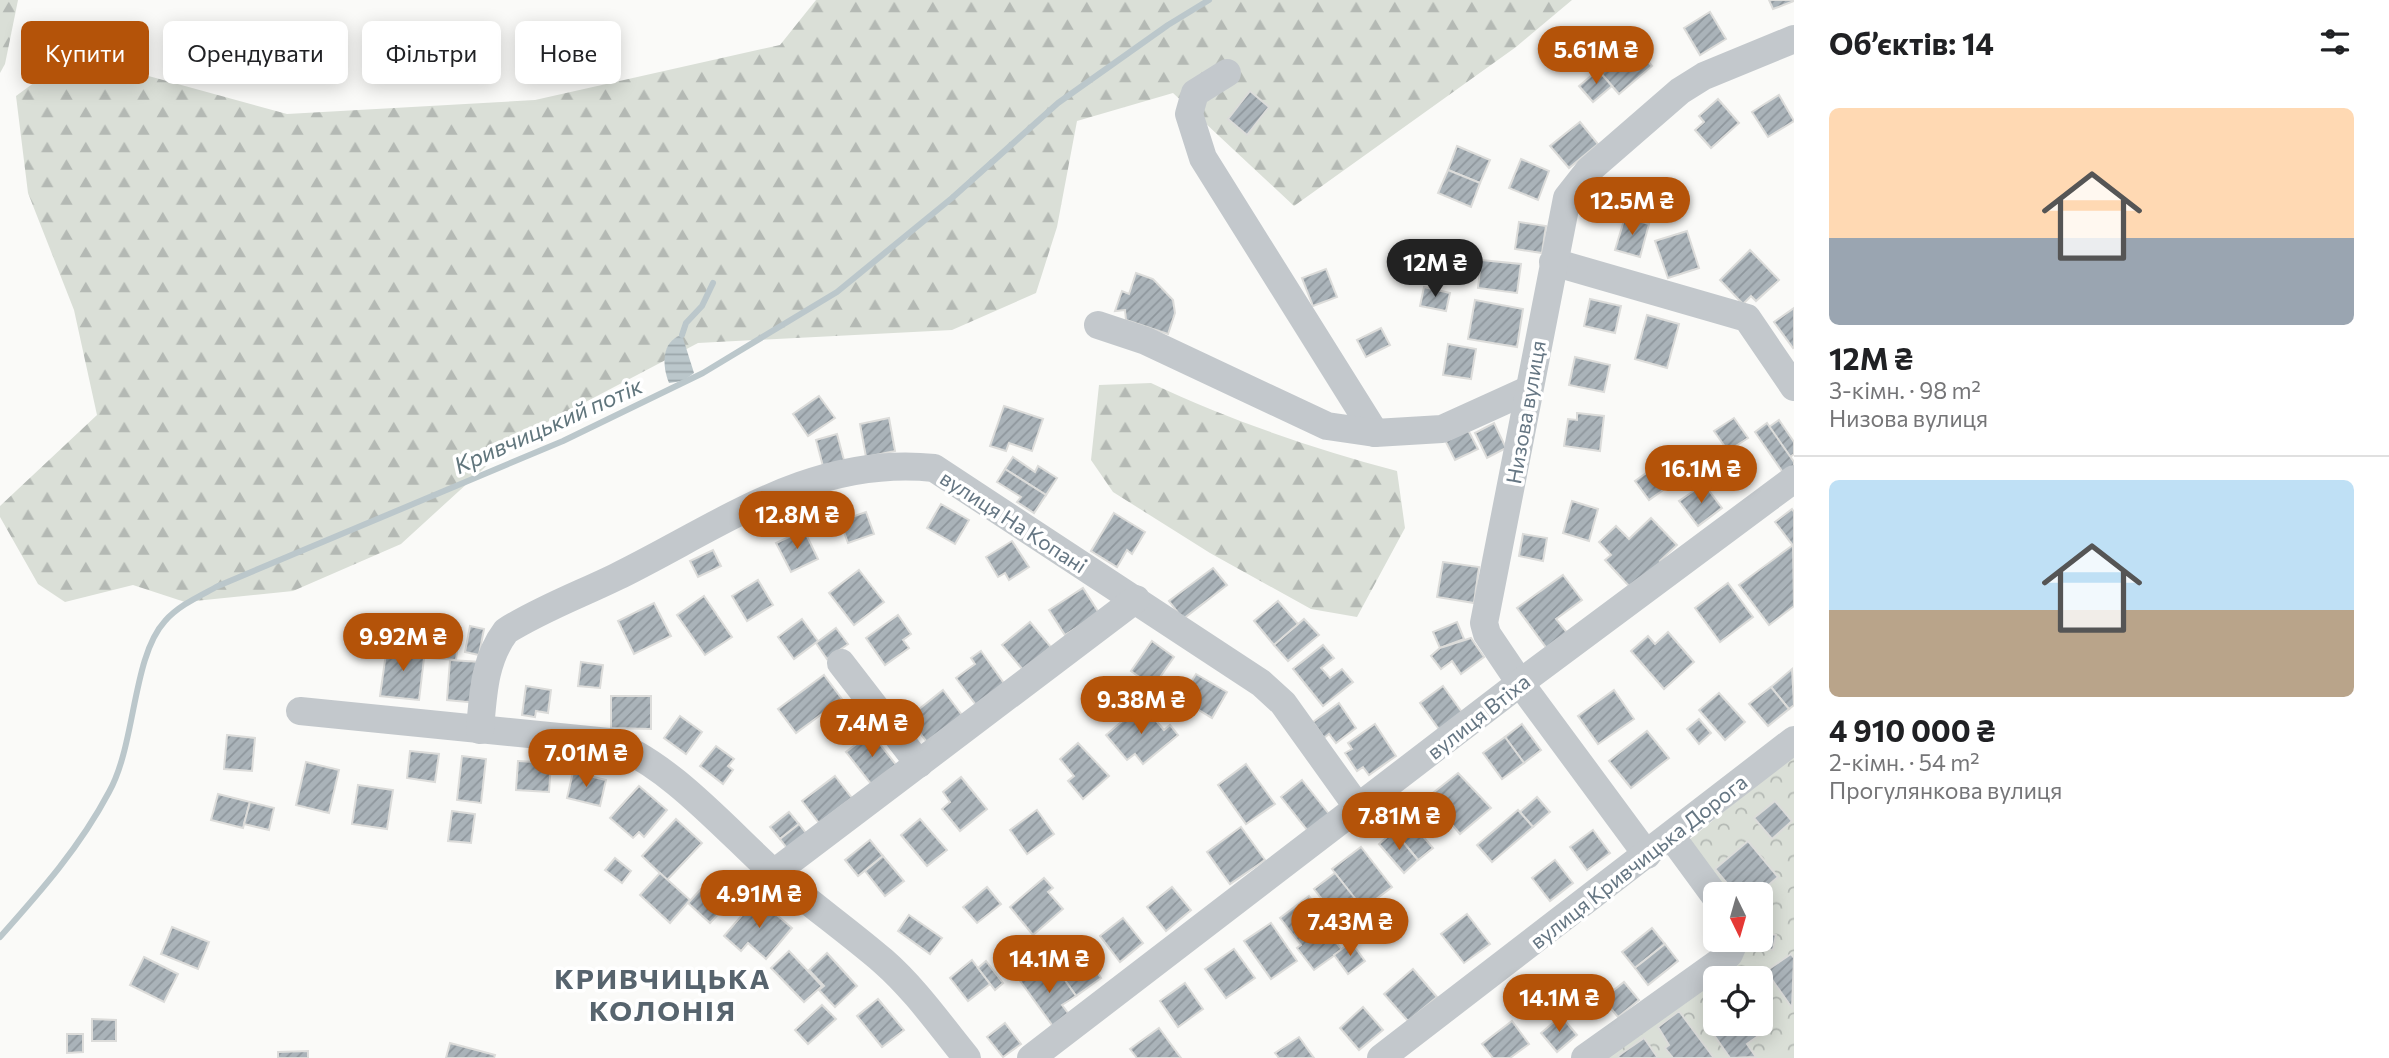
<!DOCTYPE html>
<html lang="uk">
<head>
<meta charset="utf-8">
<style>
  body { margin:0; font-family:Commissioner,sans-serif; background:#f6f6f6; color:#202124; height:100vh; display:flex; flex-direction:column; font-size:26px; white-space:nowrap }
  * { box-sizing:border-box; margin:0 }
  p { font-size:23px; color:#757577 }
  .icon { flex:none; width:38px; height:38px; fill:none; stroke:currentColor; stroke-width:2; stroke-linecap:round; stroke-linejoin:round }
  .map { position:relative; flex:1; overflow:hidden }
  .side { display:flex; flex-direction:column; background:#fff; width:595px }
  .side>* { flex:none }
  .top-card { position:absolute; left:21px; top:21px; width:665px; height:63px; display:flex; gap:14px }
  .needle { width:46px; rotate:175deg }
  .fabs { position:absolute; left:1703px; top:882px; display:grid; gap:14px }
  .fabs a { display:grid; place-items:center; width:70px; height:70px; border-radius:10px; background:#fff; box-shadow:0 4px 18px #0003; font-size:35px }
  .price { position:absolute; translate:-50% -60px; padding:0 16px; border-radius:24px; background:#b45309; color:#fff; font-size:23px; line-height:46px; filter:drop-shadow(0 2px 4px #0008) }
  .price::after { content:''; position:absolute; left:50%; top:42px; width:21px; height:16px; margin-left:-10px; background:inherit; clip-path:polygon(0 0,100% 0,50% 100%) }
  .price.active { background:#222; color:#fff }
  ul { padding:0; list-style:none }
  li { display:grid; align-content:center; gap:14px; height:371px; padding:0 35px }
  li+li { border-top:2px solid #e0e0e0 }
  li span { display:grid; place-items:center; height:217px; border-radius:10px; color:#555 }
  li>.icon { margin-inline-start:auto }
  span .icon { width:126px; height:126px; fill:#fffc; stroke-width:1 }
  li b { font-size:30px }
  h2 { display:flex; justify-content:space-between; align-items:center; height:84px; padding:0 35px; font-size:30px }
  .pill { padding:0 24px; border-radius:10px; background:#fff; box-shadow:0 4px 18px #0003; font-size:24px; line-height:63px }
  .pill.active { background:#b45309; color:#fff }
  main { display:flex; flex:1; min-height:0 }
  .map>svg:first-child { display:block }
</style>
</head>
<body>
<main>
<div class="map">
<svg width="1794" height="1058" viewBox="0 0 1794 1058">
  <defs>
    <pattern id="forest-firs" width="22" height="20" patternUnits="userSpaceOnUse" patternTransform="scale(1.75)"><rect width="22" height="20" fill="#dadfd7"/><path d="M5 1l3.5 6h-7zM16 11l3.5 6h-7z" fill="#b4b9b4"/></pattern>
    <pattern id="park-crowns" width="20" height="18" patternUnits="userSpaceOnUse" patternTransform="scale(1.75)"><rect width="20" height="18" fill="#dadfd7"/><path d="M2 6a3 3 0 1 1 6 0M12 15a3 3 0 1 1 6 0" fill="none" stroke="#b4b9b4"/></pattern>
    <pattern id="water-rules" width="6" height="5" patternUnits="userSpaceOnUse" patternTransform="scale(1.75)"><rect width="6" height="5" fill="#bbc7cb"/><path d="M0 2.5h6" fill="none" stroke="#9ca6aa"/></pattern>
    <pattern id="building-hatch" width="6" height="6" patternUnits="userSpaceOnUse" patternTransform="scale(1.75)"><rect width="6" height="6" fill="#aab3b9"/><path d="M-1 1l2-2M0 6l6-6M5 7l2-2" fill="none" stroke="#8e969c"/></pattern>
  </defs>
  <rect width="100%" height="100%" fill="#fafaf8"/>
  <g fill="url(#forest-firs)">
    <path d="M0 0H18L5 64 0 73Z"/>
    <path d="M816 0H1572L1516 47 1294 206 1173 93 1077 121 1057 227 1036 293 952 330 698 343 517 438 401 544 293 591 185 602 133 585 65 602 38 584 0 517V506L97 415 74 310 28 193 16 96 72 55 287 114 535 100 780 45Z"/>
    <path d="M1151 383C1231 421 1312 448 1397 471L1405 528 1357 617 1311 609 1210 553 1113 492 1091 460 1099 385Z"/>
  </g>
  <path fill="url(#park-crowns)" d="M1794 754V1058H1600L1715 980V1024H1760V978H1718L1747 940H1760V894H1725L1689 840Z"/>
  <path fill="url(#water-rules)" d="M682 335 694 373 683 381 669 383C662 366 661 341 682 335Z"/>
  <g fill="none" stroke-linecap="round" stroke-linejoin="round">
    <g stroke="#bbc7cb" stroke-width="6">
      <path d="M682 335 686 323 702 306 713 283"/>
      <path d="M0 937C41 891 80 847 109 792 136 744 132 657 165 621 179 605 200 596 218 586L563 441 703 373 837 292 952 198 1058 103 1168 25 1209 0"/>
    </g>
  </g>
  <g fill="url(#building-hatch)" stroke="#dcdcda" stroke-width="2">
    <path d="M1769 0H1794V1L1773 9Z"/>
    <path d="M1710 12 1726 39 1700 55 1684 28Z"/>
    <path d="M1631 42 1652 66 1619 94 1598 70Z"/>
    <path d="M1598 70 1612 86 1593 102 1579 86Z"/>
    <path d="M1250 91 1269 107 1247 135 1228 119Z"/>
    <path d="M1779 95 1794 121 1768 137 1752 112Z"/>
    <path d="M1718 99 1739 123 1711 148 1695 130 1704 122 1699 116Z"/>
    <path d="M1580 122 1598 144 1569 168 1550 146Z"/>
    <path d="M1457 146 1490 160 1480 183 1448 170Z"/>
    <path d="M1521 159 1549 171 1538 200 1509 188Z"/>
    <path d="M1448 170 1480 183 1471 207 1438 193Z"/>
    <path d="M1625 217 1649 224 1640 257 1615 250Z"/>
    <path d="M1519 222 1546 226 1542 253 1515 249Z"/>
    <path d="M1687 231 1699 268 1668 278 1655 241Z"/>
    <path d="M1750 250 1779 280 1756 301 1751 296 1743 304 1720 280Z"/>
    <path d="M1481 260 1521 264 1517 293 1478 288Z"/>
    <path d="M1326 269 1337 297 1313 306 1302 278Z"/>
    <path d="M1136 273 1153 279 1173 300 1175 313 1168 334 1126 320 1125 310 1115 311 1122 291 1129 294Z"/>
    <path d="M1424 287 1450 293 1446 311 1420 306Z"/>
    <path d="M1590 299 1621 306 1615 333 1584 326Z"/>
    <path d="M1475 300 1523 309 1517 347 1468 339Z"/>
    <path d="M1794 308V347L1793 348 1774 322Z"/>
    <path d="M1647 315 1679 324 1667 368 1635 359Z"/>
    <path d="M1381 328 1390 345 1366 357 1357 340Z"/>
    <path d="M1448 344 1476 349 1471 379 1443 375Z"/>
    <path d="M1575 357 1610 365 1604 392 1569 385Z"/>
    <path d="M819 396 835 418 808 436 793 414Z"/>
    <path d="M1004 406 1043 419 1032 451 1009 443 1006 451 990 446Z"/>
    <path d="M1577 413 1604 416 1600 451 1564 446 1568 419 1577 420Z"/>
    <path d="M889 418 895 451 866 457 860 424Z"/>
    <path d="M1734 418 1748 438 1728 451 1714 431Z"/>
    <path d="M1779 420 1794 442V454L1790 457 1769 427Z"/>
    <path d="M1494 423 1506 448 1487 458 1475 433Z"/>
    <path d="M1767 423 1794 462V467L1784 474 1755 432Z"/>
    <path d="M1466 426 1478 449 1455 460 1444 438Z"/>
    <path d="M837 434 845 464 824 470 816 440Z"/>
    <path d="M1013 457 1035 472 1038 466 1057 478 1046 495 1005 469Z"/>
    <path d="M1005 469 1046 495 1034 513 1017 502 1021 497 997 482Z"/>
    <path d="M1652 469 1666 488 1649 500 1635 481Z"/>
    <path d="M1704 484 1722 508 1698 526 1679 501Z"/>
    <path d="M1572 501 1598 509 1589 541 1563 533Z"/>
    <path d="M941 504 969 520 955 544 927 528Z"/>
    <path d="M821 508 830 529 817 535 808 513Z"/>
    <path d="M1792 509 1794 512V547L1775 522Z"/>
    <path d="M866 512 874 534 848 543 840 521Z"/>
    <path d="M1114 513 1145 532 1132 554 1127 550 1117 567 1091 551Z"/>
    <path d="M1651 518 1677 545 1660 561 1664 565 1629 586 1605 560 1611 555 1599 542 1616 526 1629 539Z"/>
    <path d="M804 530 818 559 791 572 776 543Z"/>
    <path d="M1523 534 1547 538 1543 561 1519 556Z"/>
    <path d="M1012 541 1029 567 1009 580 1005 573 998 577 986 557Z"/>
    <path d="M1793 545 1794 606 1769 625 1739 585Z"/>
    <path d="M713 550 721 566 698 577 690 561Z"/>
    <path d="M1443 562 1479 567 1474 603 1437 597Z"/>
    <path d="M1213 568 1227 585 1183 619 1169 601Z"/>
    <path d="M859 570 884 602 854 625 829 593Z"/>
    <path d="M1563 575 1582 600 1556 619 1569 635 1548 650 1517 608Z"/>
    <path d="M758 580 773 605 747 621 732 596Z"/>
    <path d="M1728 583 1753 617 1720 642 1695 608Z"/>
    <path d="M1083 588 1099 613 1065 635 1049 610Z"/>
    <path d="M704 596 732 637 705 655 677 615Z"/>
    <path d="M1278 601 1298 624 1274 645 1254 621Z"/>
    <path d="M654 603 671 636 634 654 618 621Z"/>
    <path d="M898 615 911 634 903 640 909 648 885 665 866 638Z"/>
    <path d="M802 619 818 641 794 659 778 637Z"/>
    <path d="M1304 619 1319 635 1288 661 1274 645Z"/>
    <path d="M1030 622 1051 647 1023 670 1002 645Z"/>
    <path d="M1457 622 1464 639 1440 648 1433 632Z"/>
    <path d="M470 626 484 629 479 655 465 652Z"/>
    <path d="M836 628 848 644 827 659 816 643Z"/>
    <path d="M1668 632 1694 662 1664 689 1631 651 1648 636 1655 644Z"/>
    <path d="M1471 638 1484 657 1461 674 1452 661 1441 669 1431 656 1440 648Z"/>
    <path d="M432 641 458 643 456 660 431 658Z"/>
    <path d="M1152 641 1174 657 1153 687 1131 671Z"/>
    <path d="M1323 645 1334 658 1321 668 1330 678 1342 669 1353 682 1323 706 1293 669Z"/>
    <path d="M387 646 425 650 419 700 380 696Z"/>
    <path d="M981 651 1008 689 976 705 956 678 975 664 971 658Z"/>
    <path d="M450 660 481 662 478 703 447 700Z"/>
    <path d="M581 662 603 665 600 688 578 686Z"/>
    <path d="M1792 669 1794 705 1789 709 1771 687Z"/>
    <path d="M1196 674 1227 692 1212 718 1181 699Z"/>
    <path d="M824 675 842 699 796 733 778 709Z"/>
    <path d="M526 686 551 690 548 713 536 711 535 717 522 715Z"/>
    <path d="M1443 686 1464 715 1441 732 1420 703Z"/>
    <path d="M1771 687 1789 709 1768 726 1749 704Z"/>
    <path d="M943 690 962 715 927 742 908 718Z"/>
    <path d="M1614 690 1634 719 1598 744 1578 716Z"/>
    <path d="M1719 693 1745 722 1725 740 1699 710Z"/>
    <path d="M611 696H651V729L611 728Z"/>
    <path d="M1339 703 1356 728 1336 743 1329 734 1324 738 1313 722Z"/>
    <path d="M1142 704 1164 730 1170 725 1178 735 1143 764 1135 754 1127 760 1106 735Z"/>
    <path d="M680 716 702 732 686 754 664 738Z"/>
    <path d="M1699 719 1711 733 1699 744 1687 729Z"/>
    <path d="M1375 724 1396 756 1369 775 1363 767 1357 771 1345 753 1352 749 1348 743Z"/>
    <path d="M1522 724 1541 750 1524 763 1505 737Z"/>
    <path d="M1647 731 1669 758 1631 788 1609 761Z"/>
    <path d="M871 733 897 766 872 785 846 752Z"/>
    <path d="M227 735 255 738 252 771 224 769Z"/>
    <path d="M1505 737 1524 763 1502 779 1483 753Z"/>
    <path d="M1078 743 1109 776 1083 799 1068 781 1074 776 1060 759Z"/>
    <path d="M716 746 734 759 728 766 733 770 723 784 700 766Z"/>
    <path d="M410 751 439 754 435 782 407 778Z"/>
    <path d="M462 756 486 759 481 803 457 800Z"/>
    <path d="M518 761 551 763 549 792 516 790Z"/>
    <path d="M306 762 339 770 329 813 296 805Z"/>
    <path d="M1246 764 1275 804 1246 824 1218 785Z"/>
    <path d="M573 772 606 780 600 806 567 798Z"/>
    <path d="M1458 773 1491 808 1460 834 1444 815 1448 812 1433 793Z"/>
    <path d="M835 776 852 798 819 823 802 801Z"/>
    <path d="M961 777 987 809 960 831 942 809 950 802 943 792Z"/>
    <path d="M1302 780 1329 814 1308 831 1281 797Z"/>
    <path d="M358 785 393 790 387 829 352 824Z"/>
    <path d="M639 786 667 810 644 837 639 832 633 838 610 818Z"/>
    <path d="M218 794 250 802 243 828 211 820Z"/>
    <path d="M1537 797 1550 812 1533 827 1520 812Z"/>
    <path d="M1775 801 1792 821 1772 839 1754 818Z"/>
    <path d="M250 802 274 808 269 830 244 824Z"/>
    <path d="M1037 810 1054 834 1027 854 1010 830Z"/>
    <path d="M1518 810 1533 827 1492 862 1477 845Z"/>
    <path d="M452 811 475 814 471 843 448 841Z"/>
    <path d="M789 812 799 824 780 839 770 827Z"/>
    <path d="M676 819 702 843 667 880 642 856Z"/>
    <path d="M920 819 947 850 927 866 901 835Z"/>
    <path d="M1408 819 1433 848 1418 860 1394 831Z"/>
    <path d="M799 824 809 837 790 852 780 839Z"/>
    <path d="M1241 827 1265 860 1230 884 1207 852Z"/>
    <path d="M1593 830 1610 853 1587 870 1570 847Z"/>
    <path d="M1394 831 1418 860 1404 873 1379 844Z"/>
    <path d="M870 840 883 856 858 876 845 860Z"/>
    <path d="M1748 841 1778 877 1758 894H1736L1715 869Z"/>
    <path d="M1361 847 1392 887 1363 909 1332 869Z"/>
    <path d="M883 856 904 881 885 896 865 871Z"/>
    <path d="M615 858 631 871 622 883 605 870Z"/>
    <path d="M1555 860 1573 883 1550 901 1532 878Z"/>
    <path d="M717 872 739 892 710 923 688 903Z"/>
    <path d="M660 873 690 900 670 923 640 895Z"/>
    <path d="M1335 873 1361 906 1340 922 1314 889Z"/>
    <path d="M1044 878 1053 888 1048 892 1063 909 1033 935 1010 907Z"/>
    <path d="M987 887 1001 904 977 923 963 907Z"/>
    <path d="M1172 887 1191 910 1166 931 1147 907Z"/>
    <path d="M1309 896 1336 932 1331 936 1342 950 1314 970 1297 948 1301 945 1280 918Z"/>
    <path d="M757 898 792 928 766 959 748 943 741 951 724 936Z"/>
    <path d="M1467 914 1490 944 1464 963 1441 934Z"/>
    <path d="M909 915 942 938 930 954 898 931Z"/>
    <path d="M1123 918 1143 943 1120 962 1100 936Z"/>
    <path d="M1271 923 1297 961 1271 979 1244 941Z"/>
    <path d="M172 927 209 942 198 969 161 954Z"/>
    <path d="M1652 928 1665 944 1635 968 1622 952Z"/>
    <path d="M1760 932 1776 935 1773 950 1752 946 1754 940H1760Z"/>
    <path d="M1351 942 1365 961 1348 974 1334 955Z"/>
    <path d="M1665 944 1678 961 1648 985 1635 968Z"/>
    <path d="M1234 949 1255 978 1226 998 1205 969Z"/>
    <path d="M789 951 822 986 804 1002 771 968Z"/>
    <path d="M827 953 857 986 835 1007 819 990 824 986 809 970Z"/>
    <path d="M1791 954 1794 958 1792 1008 1766 971Z"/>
    <path d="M1085 955 1101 978 1076 996 1060 973Z"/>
    <path d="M144 957 178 974 164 1002 130 985Z"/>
    <path d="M972 960 990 984 968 1001 950 978Z"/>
    <path d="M986 961 1003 983 995 990 978 968Z"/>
    <path d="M1034 967 1046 983 1060 973 1076 996 1062 1005 1071 1017 1055 1029 1018 978Z"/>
    <path d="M1413 969 1437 997 1408 1021 1384 994Z"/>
    <path d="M1624 982 1639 1000 1618 1017 1603 999Z"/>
    <path d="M1185 983 1203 1009 1178 1027 1160 1001Z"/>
    <path d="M878 999 904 1030 882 1047 857 1016Z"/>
    <path d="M822 1005 836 1019 808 1044 795 1030Z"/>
    <path d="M1363 1007 1383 1030 1359 1050 1340 1028Z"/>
    <path d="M1679 1011 1714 1058H1673L1665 1048 1669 1045 1658 1027Z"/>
    <path d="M1561 1016 1577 1035 1557 1052 1541 1033Z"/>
    <path d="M1715 1016V1024H1756L1762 1033 1747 1044 1756 1057 1730 1058 1705 1022Z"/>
    <path d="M92 1019 116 1020V1041H92Z"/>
    <path d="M1512 1021 1529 1044 1510 1058H1493L1482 1044Z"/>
    <path d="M1005 1023 1021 1044 1003 1057 987 1037Z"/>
    <path d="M1159 1028 1181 1058H1137L1130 1049Z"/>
    <path d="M67 1034H83V1052L67 1053Z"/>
    <path d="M1299 1037 1314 1058H1279L1275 1053Z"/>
    <path d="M1644 1038 1658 1058H1619L1618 1056Z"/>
    <path d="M450 1043 495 1055 494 1058H446Z"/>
    <path d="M308 1051V1058H278V1052Z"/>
  </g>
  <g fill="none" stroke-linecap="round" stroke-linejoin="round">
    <g stroke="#c3c8cc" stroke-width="28">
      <path d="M1227 73 1195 93 1189 114 1203 158 1375 433"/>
      <path d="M1553 262 1747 318 1794 387"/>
      <path d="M1098 325 1146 341 1327 426 1375 433 1442 429 1528 390"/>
      <path d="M841 663 919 764"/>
      <path d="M300 711 609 742C669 763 727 831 775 874 810 904 848 931 883 961 915 989 940 1025 967 1058"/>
      <path d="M480 730C483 695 484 660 506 631 541 609 579 595 616 577 720 526 812 455 934 468L1261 683 1283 703 1359 809"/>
      <path d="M1671 836 1715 896"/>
      <path d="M1647 855 1520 683 1487 634 1484 623 1567 198 1589 170 1680 91 1704 76 1794 39"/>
      <path d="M774 873 1136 599"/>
      <path d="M1031 1058 1520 683 1794 479"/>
      <path d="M1381 1058 1794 740"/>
      <path d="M1585 1058 1721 961 1729 954 1735 940"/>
    </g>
  </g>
  <g text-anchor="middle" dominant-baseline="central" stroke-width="7" stroke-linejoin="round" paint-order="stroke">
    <g font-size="21" fill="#657683" stroke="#fff">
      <text transform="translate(1525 412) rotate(-80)">Низова вулиця</text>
      <text transform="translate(1014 521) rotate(33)">вулиця На Копані</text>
      <text transform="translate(1478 716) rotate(-38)">вулиця Втіха</text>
      <text transform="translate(1638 861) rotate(-38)">вулиця Кривчицька Дорога</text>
    </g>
    <g font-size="23" font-style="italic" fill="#60757c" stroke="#fff">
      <text transform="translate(548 425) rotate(-24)">Кривчицький потік</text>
    </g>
    <g font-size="28" font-weight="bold" letter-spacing="2" fill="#57646e" stroke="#fff">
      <text x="663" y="978">КРИВЧИЦЬКА<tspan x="663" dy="32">КОЛОНІЯ</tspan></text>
    </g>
  </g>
</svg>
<div class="fabs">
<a><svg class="needle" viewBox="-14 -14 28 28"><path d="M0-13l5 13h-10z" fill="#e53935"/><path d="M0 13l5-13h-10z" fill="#757577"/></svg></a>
<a><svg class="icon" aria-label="locate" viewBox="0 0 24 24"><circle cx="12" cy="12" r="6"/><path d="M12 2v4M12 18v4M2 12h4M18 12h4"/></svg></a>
</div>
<b class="price" style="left:1596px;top:86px">5.61M ₴</b>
<b class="price" style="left:1632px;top:237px">12.5M ₴</b>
<b class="price active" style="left:1435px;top:299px">12M ₴</b>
<b class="price" style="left:1701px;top:505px">16.1M ₴</b>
<b class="price" style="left:797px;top:551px">12.8M ₴</b>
<b class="price" style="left:403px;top:673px">9.92M ₴</b>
<b class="price" style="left:1141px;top:736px">9.38M ₴</b>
<b class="price" style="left:872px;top:759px">7.4M ₴</b>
<b class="price" style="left:586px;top:789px">7.01M ₴</b>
<b class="price" style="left:1399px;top:852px">7.81M ₴</b>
<b class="price" style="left:759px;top:930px">4.91M ₴</b>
<b class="price" style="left:1350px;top:958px">7.43M ₴</b>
<b class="price" style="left:1049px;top:995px">14.1M ₴</b>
<b class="price" style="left:1559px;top:1034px">14.1M ₴</b>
<div class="top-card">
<a class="pill active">Купити</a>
<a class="pill">Орендувати</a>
<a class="pill">Фільтри</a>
<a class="pill">Нове</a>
</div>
</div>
<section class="side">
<h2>Об’єктів: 14<svg class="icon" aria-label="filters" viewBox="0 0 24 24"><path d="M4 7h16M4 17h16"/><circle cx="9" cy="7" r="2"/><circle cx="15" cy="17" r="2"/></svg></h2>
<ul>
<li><span style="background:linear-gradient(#ffd9b3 60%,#9aa5b1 0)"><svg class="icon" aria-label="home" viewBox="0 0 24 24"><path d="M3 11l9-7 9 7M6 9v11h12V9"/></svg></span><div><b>12M ₴</b><p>3-кімн. · 98 m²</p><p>Низова вулиця</p></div></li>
<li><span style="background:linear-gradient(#bfe0f5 60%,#b9a48a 0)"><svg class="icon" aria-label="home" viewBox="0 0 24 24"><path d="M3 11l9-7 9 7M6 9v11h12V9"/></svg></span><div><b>4 910 000 ₴</b><p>2-кімн. · 54 m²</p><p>Прогулянкова вулиця</p></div></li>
</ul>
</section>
</main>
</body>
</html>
